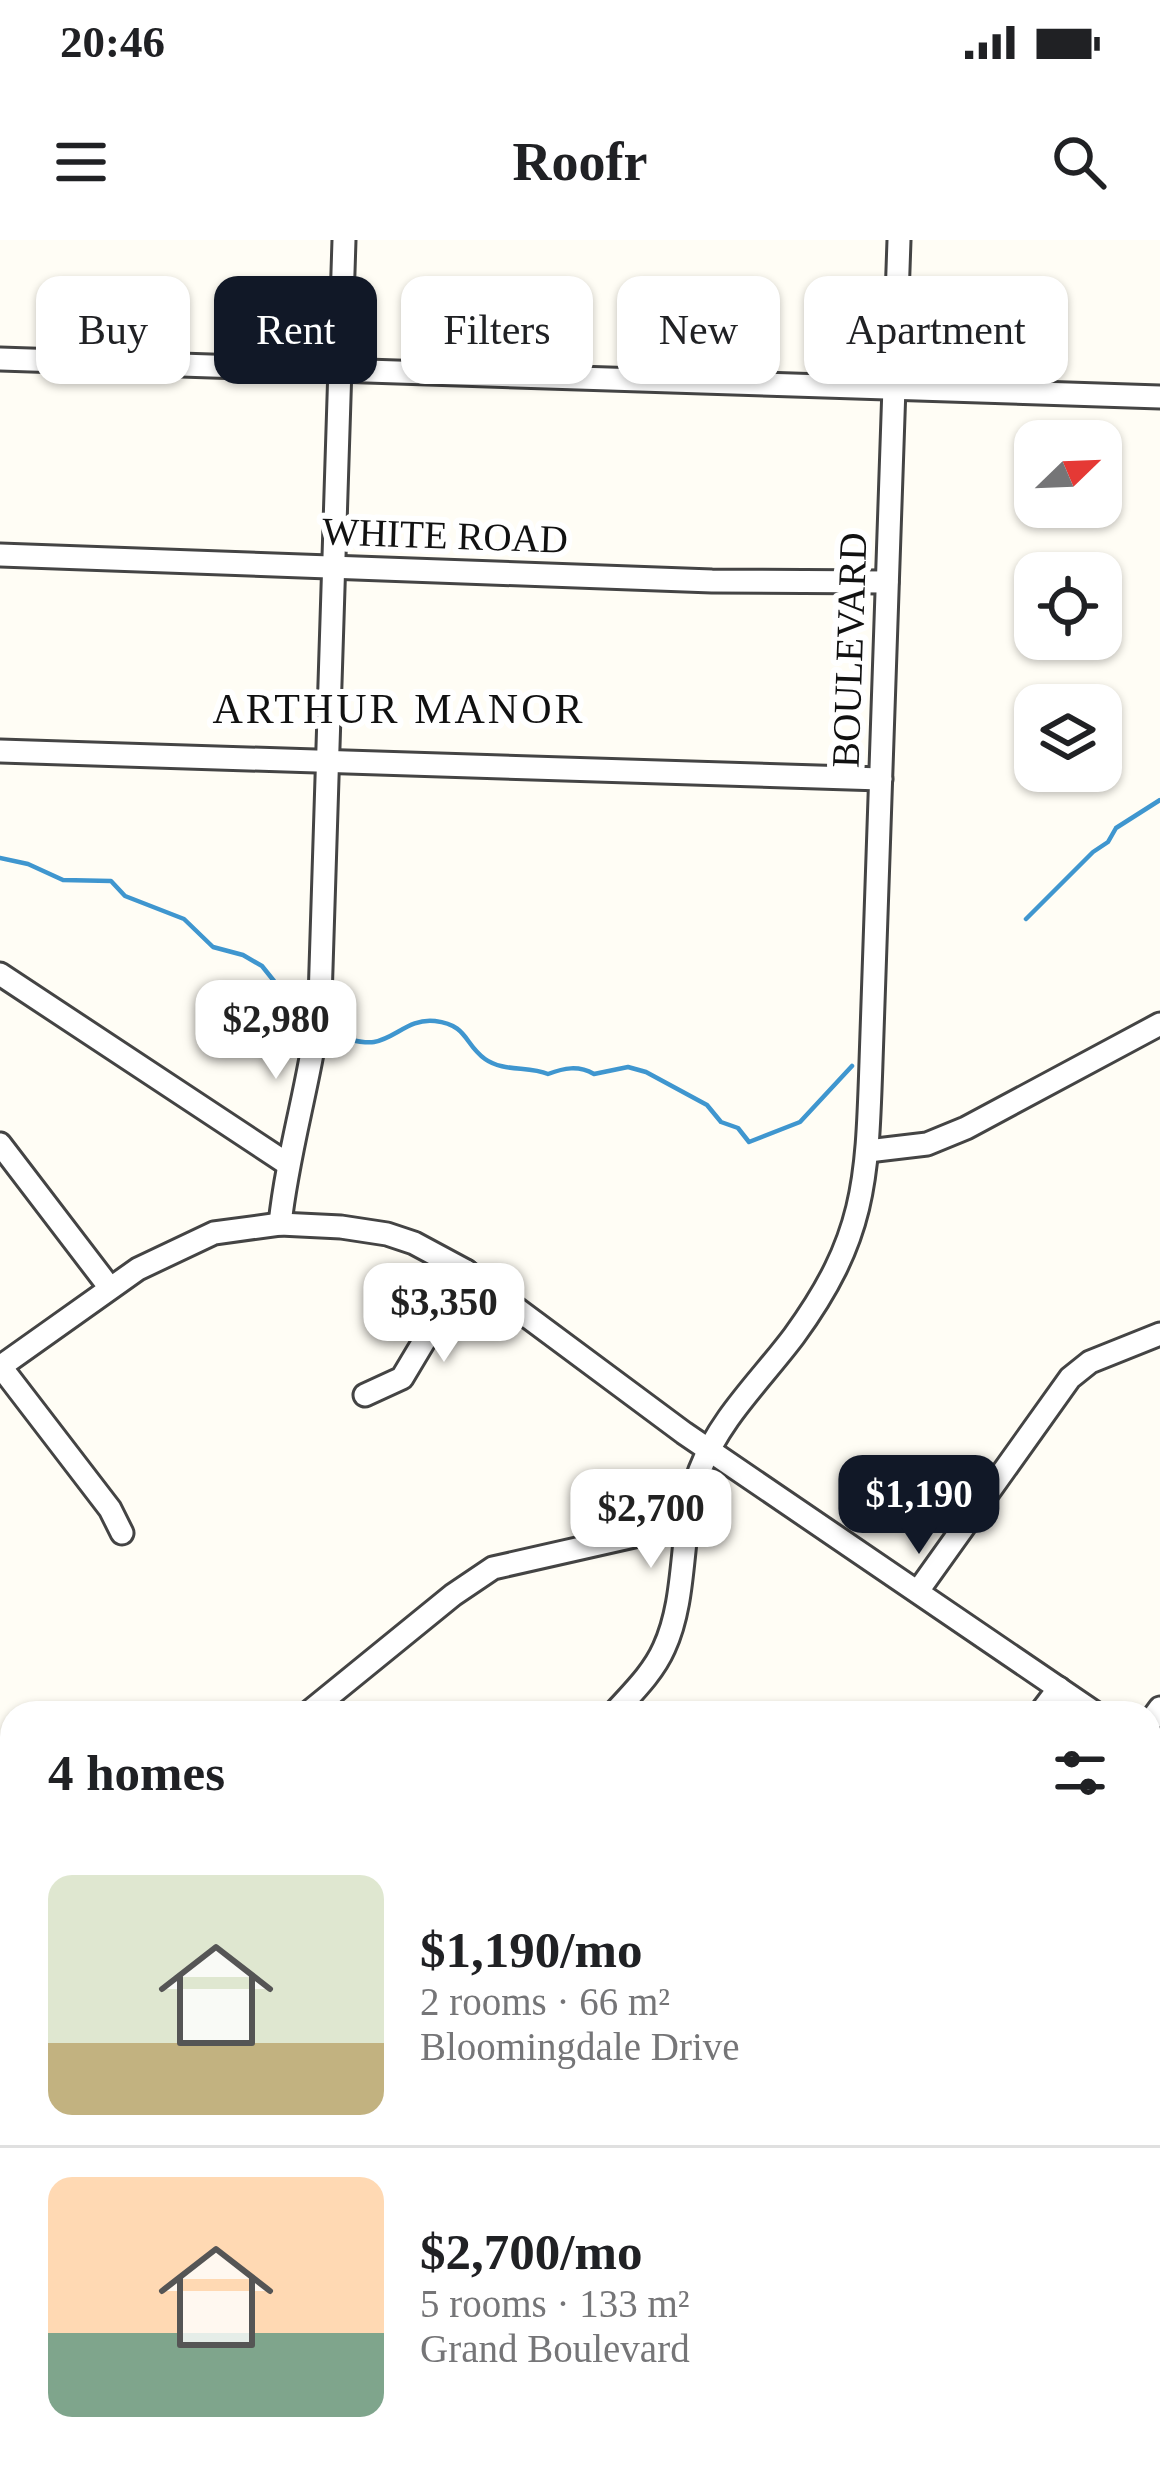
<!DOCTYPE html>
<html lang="en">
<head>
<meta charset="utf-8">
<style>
  body { margin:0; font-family:"Times New Roman",serif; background:#f2f2f2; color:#202124; height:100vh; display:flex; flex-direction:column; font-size:45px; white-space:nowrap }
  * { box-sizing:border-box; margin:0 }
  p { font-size:39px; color:#757577 }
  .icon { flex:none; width:66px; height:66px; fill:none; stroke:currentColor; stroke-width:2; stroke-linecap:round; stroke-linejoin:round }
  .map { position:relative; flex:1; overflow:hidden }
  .sheet { position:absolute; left:0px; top:1461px; width:1161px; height:768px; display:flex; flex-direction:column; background:#fff; border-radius:36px 36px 0 0; box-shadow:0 3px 9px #0004 }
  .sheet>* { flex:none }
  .hud { position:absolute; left:36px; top:36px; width:1089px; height:108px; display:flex; gap:24px }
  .needle { width:78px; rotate:67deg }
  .buttons { position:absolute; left:1014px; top:180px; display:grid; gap:24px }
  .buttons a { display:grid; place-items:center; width:108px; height:108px; border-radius:24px; background:#fff; box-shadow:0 3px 9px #0004; font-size:60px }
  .price { position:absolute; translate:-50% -102px; padding:0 27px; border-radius:24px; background:#fff; color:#222; font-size:39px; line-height:78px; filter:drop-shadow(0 3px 6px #0008) }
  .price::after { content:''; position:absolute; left:50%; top:72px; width:36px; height:27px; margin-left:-18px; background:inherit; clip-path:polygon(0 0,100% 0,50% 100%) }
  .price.current { background:#111827; color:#fff }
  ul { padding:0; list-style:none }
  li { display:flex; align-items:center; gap:36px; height:300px; padding:0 48px }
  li+li { border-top:3px solid #e0e0e0 }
  li span { display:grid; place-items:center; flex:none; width:336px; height:240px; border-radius:24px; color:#555 }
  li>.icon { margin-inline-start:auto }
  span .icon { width:144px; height:144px; fill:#fffc; stroke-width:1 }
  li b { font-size:51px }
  h2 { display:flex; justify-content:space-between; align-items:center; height:144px; padding:0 48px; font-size:51px }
  .pill { padding:0 42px; border-radius:24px; background:#fff; box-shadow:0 3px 9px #0004; font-size:42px; line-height:108px }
  .pill.current { background:#111827; color:#fff }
  .status { display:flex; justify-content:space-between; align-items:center; height:84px; padding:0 60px; background:#fff; direction:ltr }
  .status svg { height:33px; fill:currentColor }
  header { display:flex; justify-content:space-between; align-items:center; height:156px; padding:0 48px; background:#fff; font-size:54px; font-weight:600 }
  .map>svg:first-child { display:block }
</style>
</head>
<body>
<div class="status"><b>20:46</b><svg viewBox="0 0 49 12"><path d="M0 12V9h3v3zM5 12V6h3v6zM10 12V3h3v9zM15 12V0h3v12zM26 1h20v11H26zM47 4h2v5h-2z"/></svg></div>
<header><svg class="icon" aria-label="menu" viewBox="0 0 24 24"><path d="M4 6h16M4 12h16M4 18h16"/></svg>Roofr<svg class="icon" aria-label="search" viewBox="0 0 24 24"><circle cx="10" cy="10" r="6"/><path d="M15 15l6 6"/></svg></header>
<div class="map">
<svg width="1160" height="2229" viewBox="0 0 1160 2229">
  <rect width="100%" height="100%" fill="#fffdf5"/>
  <path fill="#e6f2cf" d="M0 2135 12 2149V2217H55L57 2229H0Z"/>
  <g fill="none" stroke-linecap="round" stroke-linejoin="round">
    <g stroke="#3f96cf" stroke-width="4.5">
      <path d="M0 618 28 624 63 640 111 641 125 656 184 679 213 707 243 715 262 726 274 741V754L303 780"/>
      <path d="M1026 679 1093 612 1108 602 1116 588 1160 560"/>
      <path d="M337 797C349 799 363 804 374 802 396 798 409 778 435 781 468 785 464 804 485 819 503 832 528 826 548 834 564 828 578 825 594 834L628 827 646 832 707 865 721 882 738 888 749 902 800 882 852 826"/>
    </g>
    <defs>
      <g id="minor">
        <path d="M0 119 1160 157"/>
        <path d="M0 315 712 341 887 342"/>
        <path d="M0 511 881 539"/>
        <path d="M0 734 286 923"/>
        <path d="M0 904 110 1048"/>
        <path d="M868 911 927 904 966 888 1160 784"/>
        <path d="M280 984C288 908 312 836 320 760L344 0"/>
        <path d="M0 1127 138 1029 214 993 280 984 341 987 387 994 414 1003 466 1031 684 1193 1095 1473"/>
        <path d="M1 1127 110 1269 122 1293"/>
        <path d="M365 1155 402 1138 466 1031"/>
        <path d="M918 1351 1070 1138 1090 1122 1160 1094"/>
        <path d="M308 1473 453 1355 493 1328 687 1284"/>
        <path d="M614 1473C632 1453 653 1433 664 1408 689 1354 678 1286 700 1230 720 1178 761 1140 794 1096 866 997 867 941 871 822L899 0"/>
        <path d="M1040 1473 1059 1448"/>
        <path d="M1149 1483 1160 1468"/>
        <path d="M1149 1510 1160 1518"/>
        <path d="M0 1913 12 1925"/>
        <path d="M1149 1925 1160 1913"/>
        <path d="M0 2049 12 2042"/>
        <path d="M897 2217 915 2229"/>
        <path d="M1131 2229 1143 2217"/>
      </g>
    </defs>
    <use href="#minor" stroke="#444" stroke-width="27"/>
    <use href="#minor" stroke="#fff" stroke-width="21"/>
  </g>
  <g text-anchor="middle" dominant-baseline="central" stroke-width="12" stroke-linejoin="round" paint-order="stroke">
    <g font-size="39" fill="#111" stroke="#fff">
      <text transform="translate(445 295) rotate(2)">WHITE ROAD</text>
      <text transform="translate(849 410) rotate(-88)">BOULEVARD</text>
    </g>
    <g font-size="42" letter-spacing="3" fill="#111" stroke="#fff">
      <text x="399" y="469">ARTHUR MANOR</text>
    </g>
  </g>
</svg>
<div class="buttons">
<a><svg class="needle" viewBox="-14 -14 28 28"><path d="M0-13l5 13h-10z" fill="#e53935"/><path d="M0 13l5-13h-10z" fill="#757577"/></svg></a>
<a><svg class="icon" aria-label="locate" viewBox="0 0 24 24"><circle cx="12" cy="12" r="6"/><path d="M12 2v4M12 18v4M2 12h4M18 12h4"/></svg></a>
<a><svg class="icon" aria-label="layers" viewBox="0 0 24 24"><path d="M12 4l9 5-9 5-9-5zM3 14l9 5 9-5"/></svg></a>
</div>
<b class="price" style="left:276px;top:842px">$2,980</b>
<b class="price" style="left:444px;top:1125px">$3,350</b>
<b class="price current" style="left:919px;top:1317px">$1,190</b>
<b class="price" style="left:651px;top:1331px">$2,700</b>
<div class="hud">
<a class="pill">Buy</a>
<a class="pill current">Rent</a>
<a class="pill">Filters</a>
<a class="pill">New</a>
<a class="pill">Apartment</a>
</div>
<section class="sheet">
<h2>4 homes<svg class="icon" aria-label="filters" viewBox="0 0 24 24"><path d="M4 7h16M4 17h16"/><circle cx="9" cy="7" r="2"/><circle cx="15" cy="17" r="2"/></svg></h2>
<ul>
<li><span style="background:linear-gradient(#dfe7d0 70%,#c2b280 0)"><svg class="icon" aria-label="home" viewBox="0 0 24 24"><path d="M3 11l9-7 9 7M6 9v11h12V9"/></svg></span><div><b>$1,190/mo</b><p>2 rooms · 66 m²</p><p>Bloomingdale Drive</p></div></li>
<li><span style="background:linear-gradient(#ffd9b3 65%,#7fa58c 0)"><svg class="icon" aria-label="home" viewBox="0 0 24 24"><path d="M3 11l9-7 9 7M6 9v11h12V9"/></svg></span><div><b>$2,700/mo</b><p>5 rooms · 133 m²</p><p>Grand Boulevard</p></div></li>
</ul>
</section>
</div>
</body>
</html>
